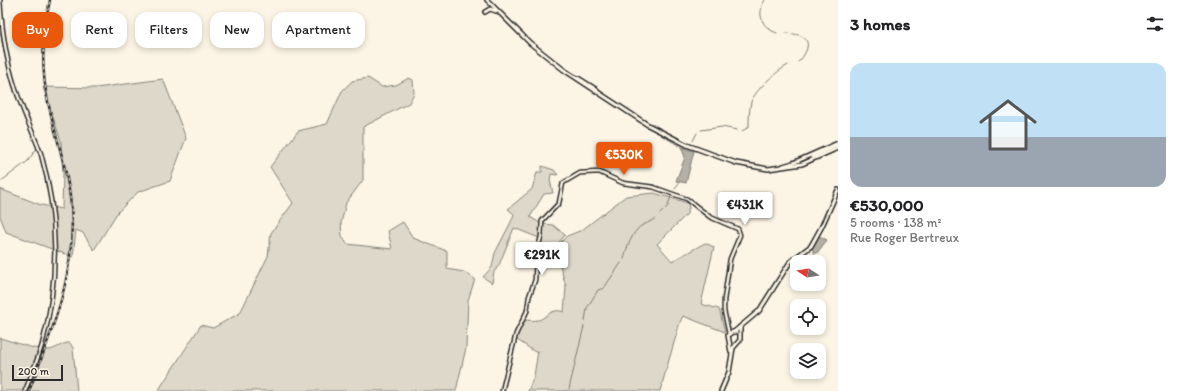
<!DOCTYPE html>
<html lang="en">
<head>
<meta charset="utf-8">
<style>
  body { margin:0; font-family:Itim,sans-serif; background:#f2f2f2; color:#202124; height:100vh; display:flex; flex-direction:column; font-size:15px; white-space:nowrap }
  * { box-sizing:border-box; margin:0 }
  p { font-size:13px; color:#757577 }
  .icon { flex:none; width:22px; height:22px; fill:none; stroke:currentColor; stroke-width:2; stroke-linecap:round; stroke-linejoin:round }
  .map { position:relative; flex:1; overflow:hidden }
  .side { display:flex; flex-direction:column; background:#fff; width:340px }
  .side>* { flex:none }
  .banner { position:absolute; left:12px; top:12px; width:380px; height:36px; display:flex; gap:8px }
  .needle { width:26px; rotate:282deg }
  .tools { position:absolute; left:790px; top:255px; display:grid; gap:8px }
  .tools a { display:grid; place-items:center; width:36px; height:36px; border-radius:8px; background:#fff; box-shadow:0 2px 6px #0003; font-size:20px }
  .scale { position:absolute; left:12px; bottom:10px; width:51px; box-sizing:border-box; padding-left:4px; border:2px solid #2b2b2b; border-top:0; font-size:11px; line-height:14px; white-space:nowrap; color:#2b2b2b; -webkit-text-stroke:3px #fcf5e5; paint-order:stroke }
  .price { position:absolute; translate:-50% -34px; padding:0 9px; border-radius:4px; background:#fff; color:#222; font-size:13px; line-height:26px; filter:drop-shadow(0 1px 2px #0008) }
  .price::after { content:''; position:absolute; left:50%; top:24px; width:12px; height:9px; margin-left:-6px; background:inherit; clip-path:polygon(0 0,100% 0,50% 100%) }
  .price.active { background:#ea580c; color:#fff }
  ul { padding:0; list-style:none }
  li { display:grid; align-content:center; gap:8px; height:212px; padding:0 12px }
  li+li { border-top:1px solid #e0e0e0 }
  li span { display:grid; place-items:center; height:124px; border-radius:12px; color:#555 }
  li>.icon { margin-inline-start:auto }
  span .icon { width:72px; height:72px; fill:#fffc; stroke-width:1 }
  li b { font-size:17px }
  h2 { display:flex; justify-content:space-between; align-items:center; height:48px; padding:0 12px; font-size:17px }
  .tag { padding:0 14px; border-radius:12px; background:#fff; box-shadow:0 2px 6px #0003; font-size:14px; line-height:36px }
  .tag.active { background:#ea580c; color:#fff }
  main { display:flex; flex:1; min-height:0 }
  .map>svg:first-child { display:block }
</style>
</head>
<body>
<main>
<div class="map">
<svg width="838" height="391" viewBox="0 0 838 391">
  <rect width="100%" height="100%" fill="#fcf5e5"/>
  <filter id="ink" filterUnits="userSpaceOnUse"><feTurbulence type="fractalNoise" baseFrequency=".025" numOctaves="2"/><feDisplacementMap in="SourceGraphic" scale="8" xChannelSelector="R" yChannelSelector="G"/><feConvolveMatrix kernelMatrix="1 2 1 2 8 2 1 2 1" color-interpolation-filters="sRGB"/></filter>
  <g filter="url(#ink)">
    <g fill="#ded8ca" stroke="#84827a">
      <path d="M368 78 382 87 396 85 409 78 413 80 414 93 409 103 363 127V180L346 203 341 223 342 236 347 244 392 249 388 231 403 222 413 238 447 251V269L464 272 475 279 468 300 466 348 456 391H158L201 325 213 328 240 313 268 256 271 233 293 203 270 167 298 131 327 124 342 91 352 81Z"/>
      <path d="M163 79 186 138 170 181 138 192 117 213 94 250 83 233 76 230 73 257 6 232 0 216V189L41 205 62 209 63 174 61 141 43 87 96 88Z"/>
      <path d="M542 166 554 170 558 175 551 174 550 180 553 193 544 194 530 217 540 223 539 238 514 228 499 265 494 272 492 283 483 277 492 267 495 253 513 218 514 214 508 209 532 189 537 172H542Z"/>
      <path d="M654 193 688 203 689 208 687 214 657 244 672 261 705 243 714 247 701 304 719 309 725 332 683 316 680 322 660 391H528L534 376 538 351 535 352 516 339 524 320C528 320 534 321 538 320 547 318 551 307 564 312L566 287 558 258 559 247 561 242 567 236 582 230 626 196Z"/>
      <path d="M543 224 553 225 565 235 559 242 557 251 540 243Z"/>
      <path d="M0 338C11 341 36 350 46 350 55 351 62 342 70 343L73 348 77 391H0Z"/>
    </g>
    <g fill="#b4b0a5" stroke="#7d7b74">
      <path d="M681 147 694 151 686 183 676 181 685 157Z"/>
      <path d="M819 236 827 240 817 253H814L812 248Z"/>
    </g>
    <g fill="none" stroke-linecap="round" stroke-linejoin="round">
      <g stroke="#7d7b74" stroke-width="1">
        <path d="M765 0C756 14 762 28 777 33"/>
        <path d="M0 31 4 53"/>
        <path d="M786 33C797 34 812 36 806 51 804 55 802 59 798 62"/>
        <path d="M701 130 722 127 737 130"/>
        <path d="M742 131 749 127C749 119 749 111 751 102 755 90 777 71 788 65"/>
        <path d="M661 135 683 148"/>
        <path d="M693 141 697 133"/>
        <path d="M0 182 28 161 37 148 15 93 5 56"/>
        <path d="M675 189 680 181"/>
        <path d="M660 214 668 206 671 196"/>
        <path d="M624 259C626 250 632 232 641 226 645 224 650 222 655 219"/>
        <path d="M585 321 587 308 598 290 604 288 621 263"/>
        <path d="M569 389 584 326"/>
        <path d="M564 391H566"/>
      </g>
      <defs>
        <g id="secondary">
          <path d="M0 0C2 35 8 71 21 104 27 121 35 137 41 154 59 216 59 284 42 345 37 361 31 376 25 391"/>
          <path d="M502 391 516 334 527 311 529 297 535 280 536 255 541 237 542 221 559 203 563 183 580 173 599 172 623 183 653 187 687 199 710 217 738 229 740 235 730 259 724 300V311L729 334"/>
        </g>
        <g id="primary">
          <path d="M487 0 530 43 564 70 648 125 687 145 736 163 768 169 802 164 838 148"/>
          <path d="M485 12 490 9 496 11"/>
          <path d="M578 78 597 90"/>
          <path d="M812 157 838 145"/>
          <path d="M783 166 793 163 838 143"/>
          <path d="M734 332 759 311 790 262 811 246 822 226 838 190"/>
          <path d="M731 352 728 335 732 332H736"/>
          <path d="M721 391 729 372 733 348 740 340V327"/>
        </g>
      </defs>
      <use href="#secondary" stroke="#2b2b2b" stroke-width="5.5"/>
      <use href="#primary" stroke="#2b2b2b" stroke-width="6"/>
      <use href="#secondary" stroke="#fcf5e5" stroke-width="2.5"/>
      <use href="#primary" stroke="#fcf5e5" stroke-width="3"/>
      <defs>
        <path id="rail" d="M29 391C52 331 77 272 71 206 68 169 54 133 47 97 41 66 43 31 50 0"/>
      </defs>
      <use href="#rail" stroke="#2b2b2b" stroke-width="2.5"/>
      <use href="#rail" stroke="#fcf5e5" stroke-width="1" stroke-dasharray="3" stroke-linecap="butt"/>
    </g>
  </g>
</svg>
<div class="tools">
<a><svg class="needle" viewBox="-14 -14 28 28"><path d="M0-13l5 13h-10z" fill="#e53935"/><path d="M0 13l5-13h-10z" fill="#757577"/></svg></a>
<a><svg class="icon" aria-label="locate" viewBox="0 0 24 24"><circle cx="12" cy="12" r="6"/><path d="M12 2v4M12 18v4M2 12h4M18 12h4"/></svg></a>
<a><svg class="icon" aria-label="layers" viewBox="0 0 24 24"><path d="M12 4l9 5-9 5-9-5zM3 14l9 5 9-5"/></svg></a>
</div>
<div class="scale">200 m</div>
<b class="price active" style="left:624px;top:176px">€530K</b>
<b class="price" style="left:745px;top:226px">€431K</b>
<b class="price" style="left:542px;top:276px">€291K</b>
<div class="banner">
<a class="tag active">Buy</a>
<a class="tag">Rent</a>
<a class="tag">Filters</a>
<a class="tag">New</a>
<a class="tag">Apartment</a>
</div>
</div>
<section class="side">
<h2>3 homes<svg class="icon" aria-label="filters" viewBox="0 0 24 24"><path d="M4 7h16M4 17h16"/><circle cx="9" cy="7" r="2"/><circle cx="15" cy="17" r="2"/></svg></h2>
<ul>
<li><span style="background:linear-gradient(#bfe0f5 60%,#9aa5b1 0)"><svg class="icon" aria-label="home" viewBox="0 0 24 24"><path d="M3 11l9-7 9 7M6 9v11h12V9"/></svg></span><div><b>€530,000</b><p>5 rooms · 138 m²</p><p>Rue Roger Bertreux</p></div></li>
</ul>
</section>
</main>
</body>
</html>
